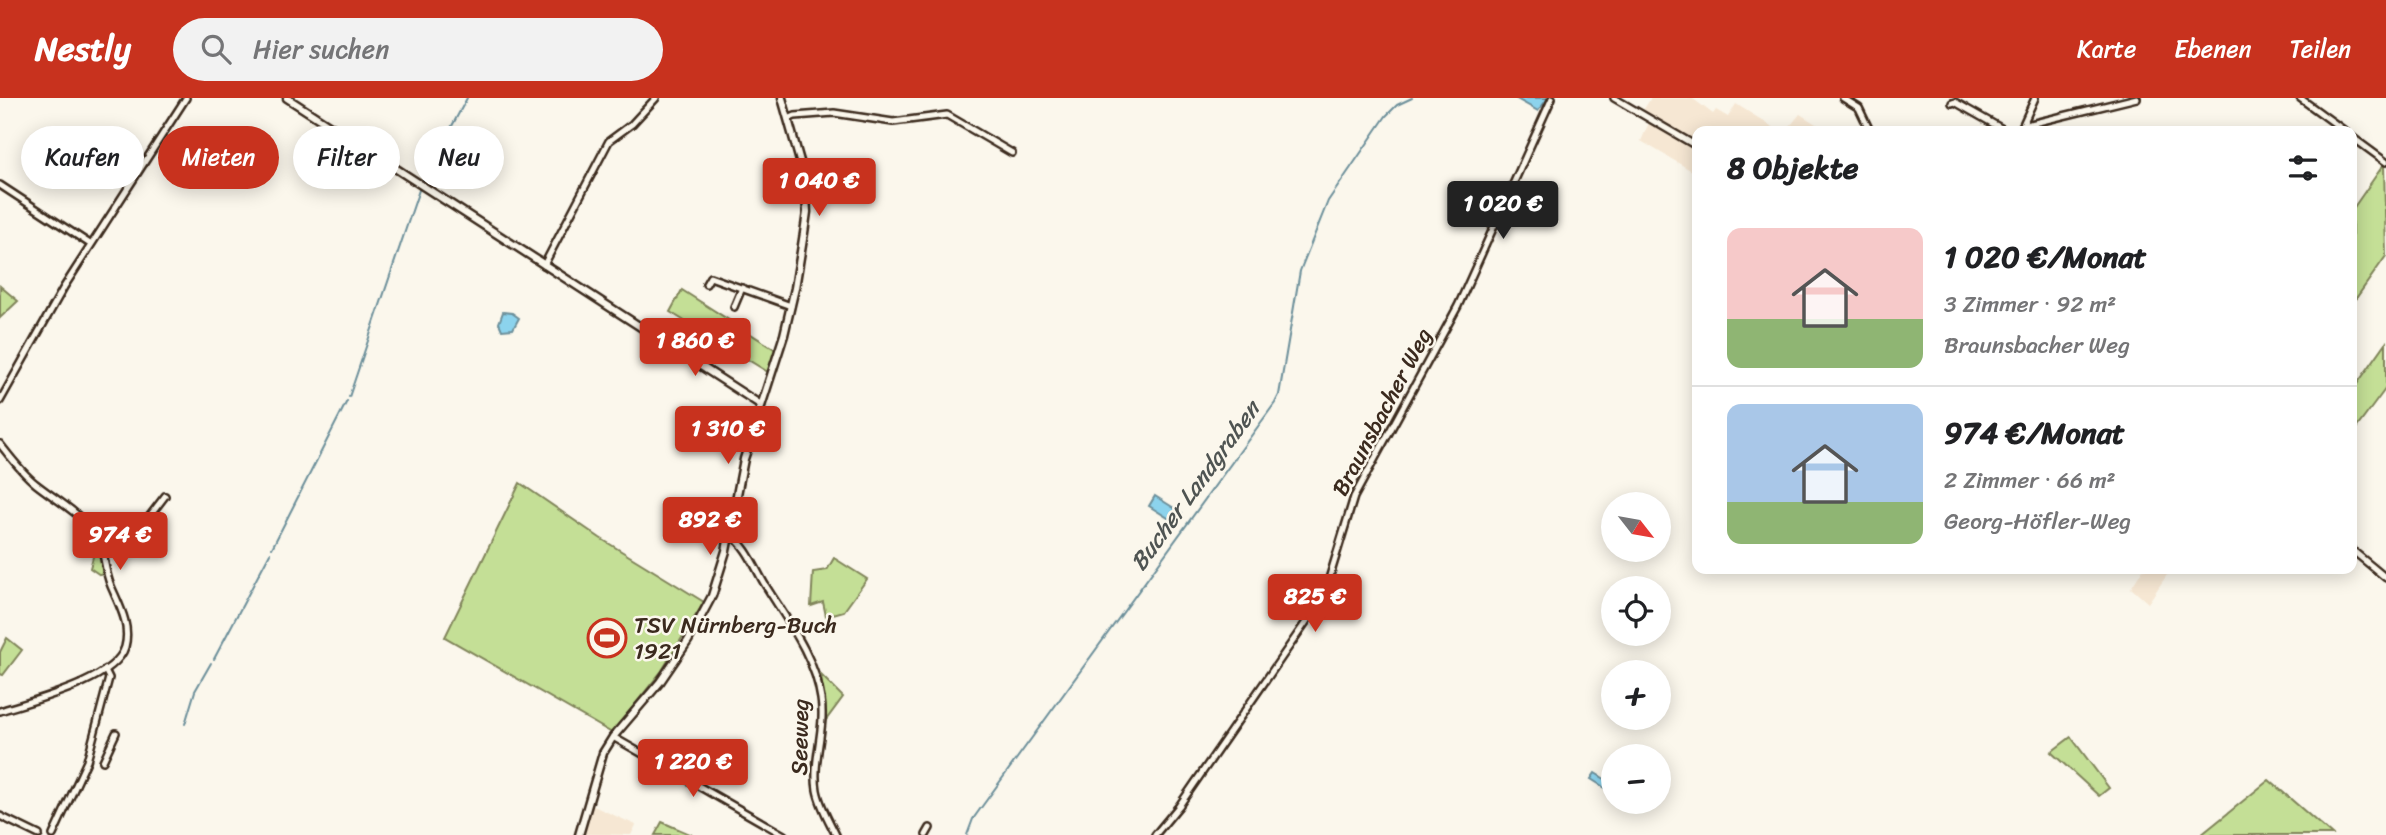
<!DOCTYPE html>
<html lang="de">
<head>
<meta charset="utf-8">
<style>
  body { margin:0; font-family:Sriracha,sans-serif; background:#f2f2f2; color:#202124; height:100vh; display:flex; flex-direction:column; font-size:26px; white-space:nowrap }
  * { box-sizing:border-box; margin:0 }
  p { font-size:23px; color:#757577 }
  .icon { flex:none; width:38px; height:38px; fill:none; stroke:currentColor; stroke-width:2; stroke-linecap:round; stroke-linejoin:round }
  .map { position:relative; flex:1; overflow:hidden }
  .side { position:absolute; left:1692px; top:28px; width:665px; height:448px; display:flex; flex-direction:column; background:#fff; border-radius:14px; box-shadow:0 4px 18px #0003 }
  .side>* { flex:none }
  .banner { position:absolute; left:21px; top:28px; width:665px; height:63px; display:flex; gap:14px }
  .needle { width:46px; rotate:121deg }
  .controls { position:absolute; left:1601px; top:394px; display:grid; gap:14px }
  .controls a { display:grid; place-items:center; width:70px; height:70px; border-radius:50%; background:#fff; box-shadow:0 4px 18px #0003; font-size:35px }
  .price { position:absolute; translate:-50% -60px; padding:0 16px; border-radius:7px; background:#c8321e; color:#fff; font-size:23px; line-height:46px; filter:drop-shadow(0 2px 4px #0008) }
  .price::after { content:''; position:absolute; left:50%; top:42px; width:21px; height:16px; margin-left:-10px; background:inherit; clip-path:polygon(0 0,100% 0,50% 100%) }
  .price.selected { background:#222; color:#fff }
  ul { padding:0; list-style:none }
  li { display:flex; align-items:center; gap:21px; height:175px; padding:0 35px }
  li+li { border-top:2px solid #e0e0e0 }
  li span { display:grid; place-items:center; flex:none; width:196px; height:140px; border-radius:14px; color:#555 }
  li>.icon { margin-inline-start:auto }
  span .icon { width:84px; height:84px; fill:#fffc; stroke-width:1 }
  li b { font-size:30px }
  h2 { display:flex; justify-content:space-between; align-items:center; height:84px; padding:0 35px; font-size:30px }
  .tag { padding:0 24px; border-radius:32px; background:#fff; box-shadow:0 4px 18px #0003; font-size:24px; line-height:63px }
  .tag.selected { background:#c8321e; color:#fff }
  header { display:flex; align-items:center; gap:42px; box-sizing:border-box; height:98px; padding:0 35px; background:#c8321e; color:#fff }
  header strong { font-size:33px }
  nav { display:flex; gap:38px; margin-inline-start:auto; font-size:24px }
  .search { width:490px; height:63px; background:#f2f2f2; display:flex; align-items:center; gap:18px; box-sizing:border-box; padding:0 24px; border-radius:38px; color:#757577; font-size:26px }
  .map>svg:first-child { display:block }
</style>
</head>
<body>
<header>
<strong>Nestly</strong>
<div class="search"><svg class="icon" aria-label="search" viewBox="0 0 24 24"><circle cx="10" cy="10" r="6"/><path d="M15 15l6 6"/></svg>Hier suchen</div>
<nav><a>Karte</a><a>Ebenen</a><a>Teilen</a></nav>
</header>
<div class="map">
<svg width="2386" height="737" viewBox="0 0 2386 737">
  <rect width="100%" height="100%" fill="#fbf7ec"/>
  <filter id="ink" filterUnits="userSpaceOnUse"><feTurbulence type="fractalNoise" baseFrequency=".0143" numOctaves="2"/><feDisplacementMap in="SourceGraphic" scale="14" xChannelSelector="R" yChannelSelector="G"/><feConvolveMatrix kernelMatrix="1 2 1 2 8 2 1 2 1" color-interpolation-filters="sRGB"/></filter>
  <g filter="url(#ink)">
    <g fill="#f6e7d3">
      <path d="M1651 0H1692L1713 16 1716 12 1728 19 1736 6 1779 33H1698L1697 76 1641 43 1651 20 1642 14Z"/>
      <path d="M1800 16 1827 33H1786Z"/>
      <path d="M2143 471H2171L2148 505 2131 490Z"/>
      <path d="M591 707 636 727 631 737 581 736Z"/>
    </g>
    <g fill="#c4df96" stroke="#80845a" stroke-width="2">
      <path d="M2384 66 2386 158 2352 206V112Z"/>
      <path d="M0 188 18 203 0 220Z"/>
      <path d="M682 192 776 252 768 274 670 214Z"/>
      <path d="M2386 245V290L2355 332 2352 330V293Z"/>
      <path d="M520 385 600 440 704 504 661 574 612 635 445 539Z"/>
      <path d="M99 454 103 476 100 477 90 470 94 455Z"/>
      <path d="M834 460 867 481 844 513 826 518 823 504 811 508 813 474 827 472Z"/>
      <path d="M7 540 22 552 3 577 0 576V554Z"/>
      <path d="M821 577 843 599 826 622Z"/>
      <path d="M2071 639 2109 690 2099 698 2051 654Z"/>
      <path d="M2269 682 2332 737H2201Z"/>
      <path d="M662 724 692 737H655Z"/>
    </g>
    <g fill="#8cd3ed" stroke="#6c8f9a" stroke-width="2">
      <path d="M1515 0H1548L1538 13Z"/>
      <path d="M503 214 512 215 519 220 513 231 502 232 499 225Z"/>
      <path d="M1155 398 1182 415 1176 425 1149 408Z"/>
      <path d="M1595 675 1613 686V695L1591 681Z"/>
    </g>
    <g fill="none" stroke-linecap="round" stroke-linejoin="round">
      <g stroke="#6c8f9a" stroke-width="2">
        <path d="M445 41 467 0"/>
        <path d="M423 82 442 48"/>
        <path d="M349 299 420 89"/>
        <path d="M272 450 347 303"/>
        <path d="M214 561 270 455"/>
        <path d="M185 626 195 593 211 565"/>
        <path d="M967 737 973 721 983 707 1275 305 1279 297 1300 173 1328 103 1386 18 1397 7 1412 0"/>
      </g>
      <defs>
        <g id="minor">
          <path d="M1614 0 1698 49"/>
          <path d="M1843 0 1859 10 1870 33"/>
          <path d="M2300 0 2345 33"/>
          <path d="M1952 5 1955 4 2006 33"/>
          <path d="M788 21 795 18 834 15 893 24 947 17 1012 55"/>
          <path d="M2022 28 2137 0"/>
          <path d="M2020 33 2035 0"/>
          <path d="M2352 39 2386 64"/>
          <path d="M0 87 90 146"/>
          <path d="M544 167 609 43 632 26 656 0"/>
          <path d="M706 186 710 179 791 208"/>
          <path d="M734 209 742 190"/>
          <path d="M0 303 64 189 186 0"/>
          <path d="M0 346C11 360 22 375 36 386 55 401 78 414 93 433 106 449 103 470 111 488 119 507 131 527 125 549 115 583 31 603 0 613"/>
          <path d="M730 437C746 446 755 470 764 485 786 521 815 558 821 601 826 631 812 662 817 692 820 708 829 723 836 737"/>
          <path d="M2352 452 2386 480"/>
          <path d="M104 458 139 432 165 398"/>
          <path d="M613 639 784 737"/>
          <path d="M103 663 116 635"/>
          <path d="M0 718 39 737"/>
          <path d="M53 737 87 663 109 580 105 572"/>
          <path d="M926 737 930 730"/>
          <path d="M1155 737 1179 708 1315 511 1329 481 1354 399 1458 208 1552 0"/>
        </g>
        <g id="tertiary">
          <path d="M287 0 761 307"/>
          <path d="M579 737 603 655 613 639 660 584 688 543 712 498 726 453 744 361 784 237 795 190 804 135 807 114 805 81 782 0"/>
        </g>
      </defs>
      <use href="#minor" stroke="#3b2a1e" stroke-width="10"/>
      <use href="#tertiary" stroke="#3b2a1e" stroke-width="11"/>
      <use href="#minor" stroke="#fbf7ec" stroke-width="5"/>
      <use href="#tertiary" stroke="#fbf7ec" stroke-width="6"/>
    </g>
  </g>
  <defs>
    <symbol id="stadium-ring" viewBox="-11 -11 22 22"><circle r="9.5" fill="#fbf7ec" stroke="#c8321e" stroke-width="1.5"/><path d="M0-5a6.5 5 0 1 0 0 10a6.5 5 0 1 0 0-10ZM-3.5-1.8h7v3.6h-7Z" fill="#c8321e"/></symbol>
  </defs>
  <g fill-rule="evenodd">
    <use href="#stadium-ring" x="585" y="518" width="44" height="44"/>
  </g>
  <g text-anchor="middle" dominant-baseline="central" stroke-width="5" stroke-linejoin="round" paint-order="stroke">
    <g font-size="23" fill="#3b2a1e" stroke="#fbf7ec">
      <text transform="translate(1382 314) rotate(-62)">Braunsbacher Weg</text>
      <text transform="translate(800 639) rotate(-89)">Seeweg</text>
    </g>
    <g font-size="23" fill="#3b2a1e" stroke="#fbf7ec" text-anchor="start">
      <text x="634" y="527">TSV Nürnberg-Buch<tspan x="634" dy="26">1921</tspan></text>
    </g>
    <g font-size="24" font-style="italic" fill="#4f5452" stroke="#fbf7ec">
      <text transform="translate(1195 388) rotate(-54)">Bucher Landgraben</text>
    </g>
  </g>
</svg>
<div class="controls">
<a><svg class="needle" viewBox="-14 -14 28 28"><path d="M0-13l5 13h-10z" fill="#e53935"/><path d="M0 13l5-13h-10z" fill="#757577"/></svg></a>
<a><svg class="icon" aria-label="locate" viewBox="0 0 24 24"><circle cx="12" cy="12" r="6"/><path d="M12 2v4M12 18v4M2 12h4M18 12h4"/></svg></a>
<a>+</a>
<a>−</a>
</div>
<b class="price" style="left:819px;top:120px">1 040 €</b>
<b class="price selected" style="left:1503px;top:143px">1 020 €</b>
<b class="price" style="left:695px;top:280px">1 860 €</b>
<b class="price" style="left:728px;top:368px">1 310 €</b>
<b class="price" style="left:710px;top:459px">892 €</b>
<b class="price" style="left:120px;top:474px">974 €</b>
<b class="price" style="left:1315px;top:536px">825 €</b>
<b class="price" style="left:693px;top:701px">1 220 €</b>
<div class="banner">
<a class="tag">Kaufen</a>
<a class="tag selected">Mieten</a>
<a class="tag">Filter</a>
<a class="tag">Neu</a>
</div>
<section class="side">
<h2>8 Objekte<svg class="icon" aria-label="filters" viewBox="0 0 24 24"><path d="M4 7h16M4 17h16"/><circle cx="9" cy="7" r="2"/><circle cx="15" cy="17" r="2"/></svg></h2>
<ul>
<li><span style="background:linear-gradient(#f6c9c9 65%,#8fb573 0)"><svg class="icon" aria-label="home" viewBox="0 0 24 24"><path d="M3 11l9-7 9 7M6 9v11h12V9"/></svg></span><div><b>1 020 €/Monat</b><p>3 Zimmer · 92 m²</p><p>Braunsbacher Weg</p></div></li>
<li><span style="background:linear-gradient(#a9c7e8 70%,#8fb573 0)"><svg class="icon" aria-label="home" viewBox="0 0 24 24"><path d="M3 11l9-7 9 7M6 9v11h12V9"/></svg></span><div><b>974 €/Monat</b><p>2 Zimmer · 66 m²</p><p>Georg-Höfler-Weg</p></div></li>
</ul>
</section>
</div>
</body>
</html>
